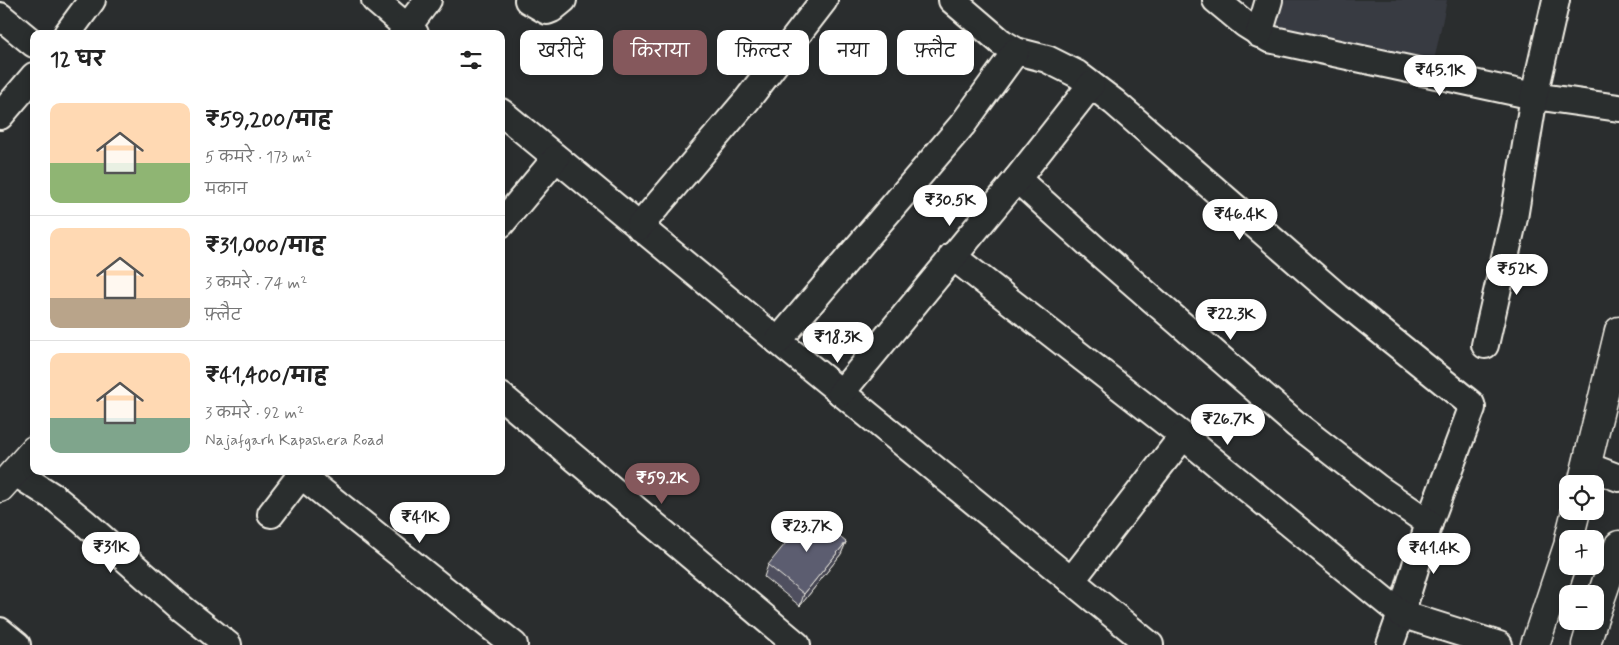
<!DOCTYPE html>
<html lang="hi">
<head>
<meta charset="utf-8">
<style>
  body { margin:0; font-family:Mynerve,"Playpen Sans Deva",sans-serif; background:#f2f2f2; color:#222; height:100vh; display:flex; flex-direction:column; font-size:19px; white-space:nowrap }
  * { box-sizing:border-box; margin:0 }
  p { font-size:16px; color:#767676 }
  .icon { flex:none; width:28px; height:28px; fill:none; stroke:currentColor; stroke-width:2; stroke-linecap:round; stroke-linejoin:round }
  .map { position:relative; flex:1; overflow:hidden }
  .drawer { position:absolute; left:30px; top:30px; width:475px; height:445px; display:flex; flex-direction:column; background:#fff; border-radius:10px; box-shadow:0 2px 8px #0003 }
  .drawer>* { flex:none }
  .banner { position:absolute; left:520px; top:30px; width:475px; height:45px; display:flex; gap:10px }
  .controls { position:absolute; left:1559px; top:475px; display:grid; gap:10px }
  .controls a { display:grid; place-items:center; width:45px; height:45px; border-radius:10px; background:#fff; box-shadow:0 2px 8px #0003; font-size:25px }
  .price { position:absolute; translate:-50% -42px; padding:0 11px; border-radius:18px; background:#fff; color:#222; font-size:16px; line-height:32px; filter:drop-shadow(0 1px 2px #0008) }
  .price::after { content:''; position:absolute; left:50%; top:30px; width:15px; height:11px; margin-left:-8px; background:inherit; clip-path:polygon(0 0,100% 0,50% 100%) }
  .price.current { background:#85585c; color:#fff }
  ul { padding:0; list-style:none }
  li { display:flex; align-items:center; gap:15px; height:125px; padding:0 20px }
  li+li { border-top:1px solid #e0e0e0 }
  li span { display:grid; place-items:center; flex:none; width:140px; height:100px; border-radius:10px; color:#555 }
  li>.icon { margin-inline-start:auto }
  span .icon { width:60px; height:60px; fill:#fffc; stroke-width:1 }
  li b { font-size:21px }
  h2 { display:flex; justify-content:space-between; align-items:center; height:60px; padding:0 20px; font-size:21px }
  .pill { padding:0 18px; border-radius:10px; background:#fff; box-shadow:0 2px 8px #0003; font-size:18px; line-height:45px }
  .pill.current { background:#85585c; color:#fff }
  .map>svg:first-child { display:block }
</style>
</head>
<body>
<div class="map">
<svg width="1619" height="645" viewBox="0 0 1619 645">
  <rect width="100%" height="100%" fill="#2a2d2e"/>
  <filter id="ink" filterUnits="userSpaceOnUse"><feTurbulence type="fractalNoise" baseFrequency=".02" numOctaves="2"/><feDisplacementMap in="SourceGraphic" scale="10" xChannelSelector="R" yChannelSelector="G"/><feConvolveMatrix kernelMatrix="1 2 1 2 8 2 1 2 1" color-interpolation-filters="sRGB"/></filter>
  <g filter="url(#ink)">
    <path fill="#393b42" d="M1273 0H1447L1432 70 1267 33Z"/>
    <g fill="none" stroke-linecap="round" stroke-linejoin="round">
      <defs>
        <g id="minor">
          <path d="M375 0 415 34"/>
          <path d="M528 0 547 11 552 9 563 0"/>
          <path d="M952 0 1001 42 1016 51 1047 59 1077 74 1114 102 1337 296 1471 404 1472 408 1429 523 1401 614 1390 645"/>
          <path d="M1216 0 1245 24 1269 39 1534 96 1619 108"/>
          <path d="M0 16 34 44"/>
          <path d="M67 34 92 0"/>
          <path d="M402 34 428 0"/>
          <path d="M1259 34 1269 0"/>
          <path d="M501 112 778 341 1150 645"/>
          <path d="M0 116 34 76"/>
          <path d="M1017 179 1098 252 1297 425 1378 488 1429 523"/>
          <path d="M501 224 556 158"/>
          <path d="M639 227 747 100 824 0"/>
          <path d="M952 256 1183 436 1401 614 1499 645"/>
          <path d="M778 341 963 124 1016 51"/>
          <path d="M1485 345 1514 218 1534 96 1556 0"/>
          <path d="M841 393 1017 179 1091 85"/>
          <path d="M501 396 797 645"/>
          <path d="M1587 466 1619 478"/>
          <path d="M14 472 55 498 84 522 179 606 228 645"/>
          <path d="M301 475 514 645"/>
          <path d="M271 514 304 471"/>
          <path d="M1071 581 1183 436"/>
          <path d="M0 631 17 645"/>
        </g>
        <path id="tertiary" d="M0 488 34 450"/>
        <g id="secondary">
          <path d="M1582 484 1619 331"/>
          <path d="M1569 539 1576 511"/>
          <path d="M1595 615 1619 545"/>
          <path d="M1535 645 1568 546"/>
          <path d="M1586 645 1593 621"/>
        </g>
      </defs>
      <use href="#minor" stroke="#f4f1e8" stroke-width="30"/>
      <use href="#tertiary" stroke="#f4f1e8" stroke-width="31"/>
      <use href="#secondary" stroke="#f4f1e8" stroke-width="31"/>
      <use href="#minor" stroke="#2a2d2e" stroke-width="26"/>
      <use href="#tertiary" stroke="#2a2d2e" stroke-width="28"/>
      <use href="#secondary" stroke="#2a2d2e" stroke-width="28"/>
    </g>
    <path fill="#4f505f" stroke="#f4f1e8" d="M846 542 841 554 800 606 764 577 768 565Z"/>
    <path fill="#40414e" stroke="#f4f1e8" d="M846 542 841 554 800 606 804 594Z"/>
    <path fill="#5c5d6f" stroke="#f4f1e8" d="M810 513 846 542 804 594 768 565Z"/>
  </g>
</svg>
<div class="controls">
<a><svg class="icon" aria-label="locate" viewBox="0 0 24 24"><circle cx="12" cy="12" r="6"/><path d="M12 2v4M12 18v4M2 12h4M18 12h4"/></svg></a>
<a>+</a>
<a>−</a>
</div>
<b class="price" style="left:1440px;top:97px">₹45.1K</b>
<b class="price" style="left:950px;top:227px">₹30.5K</b>
<b class="price" style="left:1240px;top:241px">₹46.4K</b>
<b class="price" style="left:1517px;top:296px">₹52K</b>
<b class="price" style="left:1231px;top:341px">₹22.3K</b>
<b class="price" style="left:838px;top:364px">₹18.3K</b>
<b class="price" style="left:1228px;top:446px">₹26.7K</b>
<b class="price current" style="left:662px;top:505px">₹59.2K</b>
<b class="price" style="left:420px;top:544px">₹41K</b>
<b class="price" style="left:807px;top:553px">₹23.7K</b>
<b class="price" style="left:111px;top:574px">₹31K</b>
<b class="price" style="left:1434px;top:575px">₹41.4K</b>
<div class="banner">
<a class="pill">खरीदें</a>
<a class="pill current">किराया</a>
<a class="pill">फ़िल्टर</a>
<a class="pill">नया</a>
<a class="pill">फ़्लैट</a>
</div>
<section class="drawer">
<h2>12 घर<svg class="icon" aria-label="filters" viewBox="0 0 24 24"><path d="M4 7h16M4 17h16"/><circle cx="9" cy="7" r="2"/><circle cx="15" cy="17" r="2"/></svg></h2>
<ul>
<li><span style="background:linear-gradient(#ffd9b3 60%,#8fb573 0)"><svg class="icon" aria-label="home" viewBox="0 0 24 24"><path d="M3 11l9-7 9 7M6 9v11h12V9"/></svg></span><div><b>₹59,200/माह</b><p>5 कमरे · 173 m²</p><p>मकान</p></div></li>
<li><span style="background:linear-gradient(#ffd9b3 70%,#b9a48a 0)"><svg class="icon" aria-label="home" viewBox="0 0 24 24"><path d="M3 11l9-7 9 7M6 9v11h12V9"/></svg></span><div><b>₹31,000/माह</b><p>3 कमरे · 74 m²</p><p>फ़्लैट</p></div></li>
<li><span style="background:linear-gradient(#ffd9b3 65%,#7fa58c 0)"><svg class="icon" aria-label="home" viewBox="0 0 24 24"><path d="M3 11l9-7 9 7M6 9v11h12V9"/></svg></span><div><b>₹41,400/माह</b><p>3 कमरे · 92 m²</p><p>Najafgarh Kapashera Road</p></div></li>
</ul>
</section>
</div>
</body>
</html>
